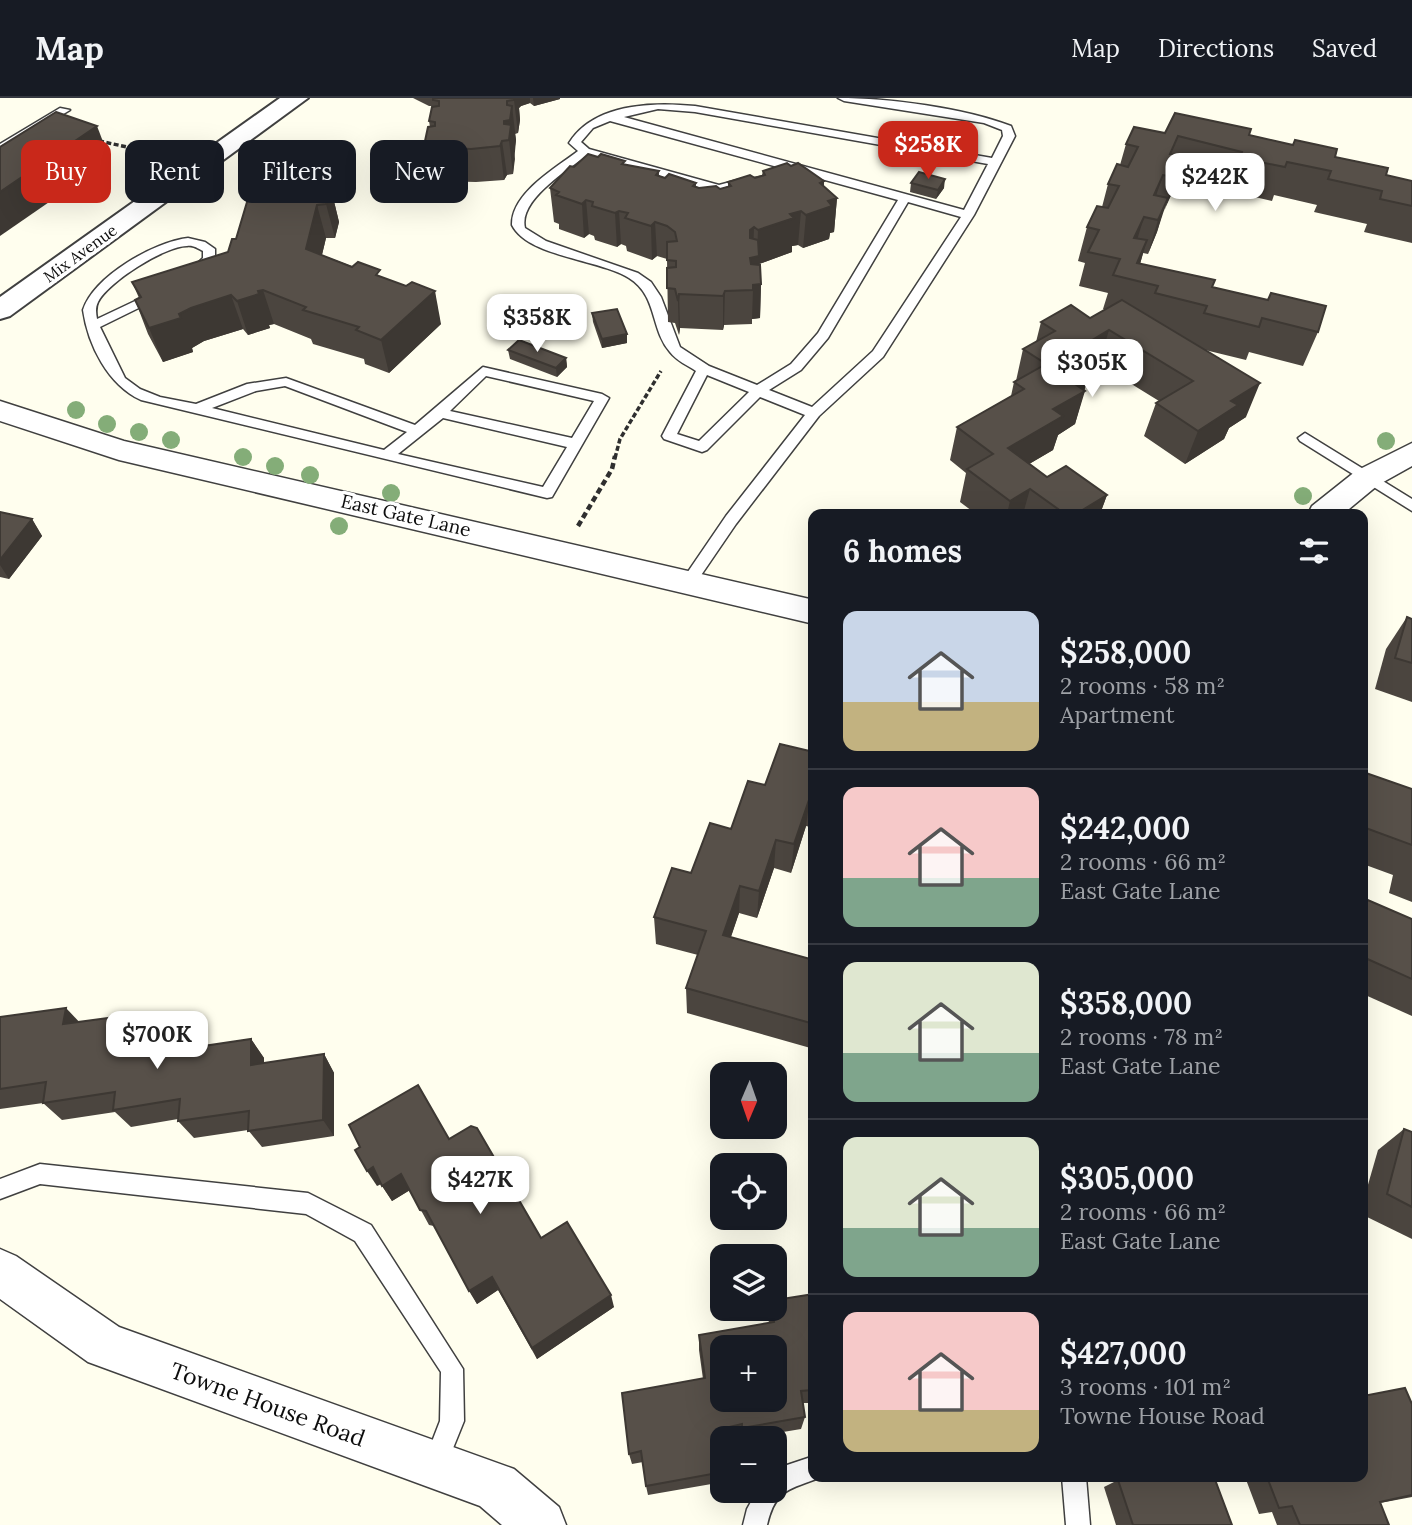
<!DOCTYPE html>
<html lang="en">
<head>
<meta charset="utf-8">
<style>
  body { margin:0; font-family:Lora,serif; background:#20242c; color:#f1f3f6; height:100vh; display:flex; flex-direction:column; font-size:26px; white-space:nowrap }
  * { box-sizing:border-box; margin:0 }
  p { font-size:23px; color:#9ea1a6 }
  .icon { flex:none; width:38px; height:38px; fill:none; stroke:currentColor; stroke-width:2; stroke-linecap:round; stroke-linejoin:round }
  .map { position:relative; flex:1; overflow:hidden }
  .details { position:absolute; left:808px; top:411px; width:560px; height:973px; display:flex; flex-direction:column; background:#171b24; border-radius:14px; box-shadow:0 7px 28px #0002 }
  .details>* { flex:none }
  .guide { position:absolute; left:21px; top:42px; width:665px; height:63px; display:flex; gap:14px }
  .needle { width:46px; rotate:182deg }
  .fabs { position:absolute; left:710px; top:964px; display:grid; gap:14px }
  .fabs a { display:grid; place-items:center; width:77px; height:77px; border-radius:14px; background:#171b24; box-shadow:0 7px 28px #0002; font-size:35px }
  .price { position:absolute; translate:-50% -60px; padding:0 16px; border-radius:14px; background:#fff; color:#222; font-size:23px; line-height:46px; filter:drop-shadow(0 2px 4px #0008) }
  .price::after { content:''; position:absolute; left:50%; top:42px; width:21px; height:16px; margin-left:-10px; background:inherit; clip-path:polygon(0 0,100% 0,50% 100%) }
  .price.current { background:#c9281a; color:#fff }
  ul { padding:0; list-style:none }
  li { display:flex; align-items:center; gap:21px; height:175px; padding:0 35px }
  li+li { border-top:2px solid #363941 }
  li span { display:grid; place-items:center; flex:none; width:196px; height:140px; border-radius:14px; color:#555 }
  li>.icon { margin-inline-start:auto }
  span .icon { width:84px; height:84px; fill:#fffc; stroke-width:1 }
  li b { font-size:30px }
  h2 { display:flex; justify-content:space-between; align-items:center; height:84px; padding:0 35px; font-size:30px }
  .chip { padding:0 24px; border-radius:14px; background:#171b24; box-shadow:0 7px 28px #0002; font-size:24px; line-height:63px }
  .chip.current { background:#c9281a; color:#fff }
  header { display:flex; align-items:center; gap:42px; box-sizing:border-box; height:98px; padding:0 35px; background:#171b24; border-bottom:2px solid #363941 }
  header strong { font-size:33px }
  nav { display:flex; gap:38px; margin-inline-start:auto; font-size:24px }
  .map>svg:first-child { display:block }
</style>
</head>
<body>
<header>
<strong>Map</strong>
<nav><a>Map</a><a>Directions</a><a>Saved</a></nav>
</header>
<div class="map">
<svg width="1412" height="1427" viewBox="0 0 1412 1427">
  <rect width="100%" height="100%" fill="#fffeee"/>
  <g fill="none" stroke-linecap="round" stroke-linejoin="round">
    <defs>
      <g id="service">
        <path d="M838 0C889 0 964 10 1011 28L1015 38 974 117 883 259 819 318 736 426 693 489H683L680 485 683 481 726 418 805 317 760 299 707 352 702 354 664 341 662 338 696 273C687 267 677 263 670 254 650 231 658 198 629 180 599 161 528 159 512 127 511 95 556 70 578 53L569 45C594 5 653 4 695 8L992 60 1003 38 1002 32 984 25 844 3ZM658 11 695 14 988 66 964 112 624 19ZM610 23 898 102 818 235 791 266 757 287 709 268 680 249 661 199 651 184 638 175 546 143 525 130C518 102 568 72 587 57L719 95 755 83 749 79 719 87 589 51 581 44 593 30ZM908 104 961 119 873 253 812 309 769 292 801 272 828 240ZM707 277 749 294 699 343 677 336Z"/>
        <path d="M60 10 70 12 0 54V46Z"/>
        <path d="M188 140 205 144 215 151V161L196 179 186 176 203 160V153C197 150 193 147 187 148 165 148 108 184 98 204 95 210 96 215 97 221L152 195H162L163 198 100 229 125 280 140 291 160 299 196 306 247 286 286 280 415 327 483 269 602 296 609 300 552 399 547 400 141 302C108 287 88 247 83 212 94 178 154 144 188 140ZM486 278 594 303 572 340 450 313ZM285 288 407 334 384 352 212 310 256 293ZM443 320 567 349 543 389 398 356Z"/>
        <path d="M1305 335 1412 401V413L1300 343 1298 340Z"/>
        <path d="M40 1066 308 1095 371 1127 463 1271 464 1323 443 1375 435 1379 427 1375 423 1367 440 1323 441 1274 355 1143 306 1116 40 1086 0 1101V1081Z"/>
        <path d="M814 1358V1379H821C790 1392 776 1389 767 1427H743L747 1411 757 1393H775V1371Z"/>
        <path d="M1062 1379H1086L1090 1427H1066Z"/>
      </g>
      <g id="minor">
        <path d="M0 303 124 343 814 502V526L119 362 0 323Z"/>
        <path d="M1412 345V368L1378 387 1343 416H1308L1312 408 1356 373Z"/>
        <path d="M0 1151 16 1158 119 1229 514 1371 559 1409 566 1427H502L480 1408 88 1264 0 1201Z"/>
      </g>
      <path id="tertiary" d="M280 0H308L10 218 0 221V199Z"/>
    </defs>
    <use href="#service" stroke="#404040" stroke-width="3"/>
    <use href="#minor" stroke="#404040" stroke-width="3"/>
    <use href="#tertiary" stroke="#404040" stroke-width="4"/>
    <g stroke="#2f2f2f" stroke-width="3.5" stroke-dasharray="5 2.5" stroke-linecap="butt">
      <path d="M99 43 165 57"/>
      <path d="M615 360 620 341 661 273"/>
    </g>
    <path stroke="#2f2f2f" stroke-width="4.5" stroke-dasharray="6 3.5" stroke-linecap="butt" d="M578 428 612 371 615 358"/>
    <use href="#service" fill="#fff" fill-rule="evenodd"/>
    <use href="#minor" fill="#fff" fill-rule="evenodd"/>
    <use href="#tertiary" fill="#fff" fill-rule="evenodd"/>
  </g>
  <g fill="#84ad78">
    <circle cx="76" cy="312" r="9"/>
    <circle cx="107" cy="326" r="9"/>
    <circle cx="139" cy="334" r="9"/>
    <circle cx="171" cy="342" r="9"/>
    <circle cx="1386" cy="343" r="9"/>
    <circle cx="243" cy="359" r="9"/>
    <circle cx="275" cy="368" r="9"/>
    <circle cx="310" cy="377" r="9"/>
    <circle cx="391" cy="395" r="9"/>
    <circle cx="1303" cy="398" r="9"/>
    <circle cx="339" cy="428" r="9"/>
  </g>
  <g fill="#4b453f">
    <path d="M413 0H560V1L534 8 530 5 521 8 519 10 520 22 518 35 515 36 516 42 514 54 515 61 513 76 507 77 504 82 476 84 437 83 436 77 431 76 425 43 430 29 429 23 434 8H429Z"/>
    <path d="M1165 35 1249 38 1335 59 1386 77 1412 83V145L1364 134 1367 126 1314 114 1317 107 1274 97 1272 103 1229 93 1231 88 1179 74 1173 93 1163 113 1157 134 1148 156 1143 155 1140 166 1212 189 1268 202 1271 195 1318 234 1303 268 1249 254 1246 262 1205 252 1246 319 1229 330 1224 341 1185 366 1144 338 1156 305 1159 303 1099 266 1090 272 1075 326 1058 337 1053 352 1029 366 1047 379 1107 397 1100 416H976L960 404 966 375 950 362 957 329 1011 298 1014 284 1016 283 1023 251 1036 244 1041 224 1090 220 1105 211H1103L1108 195 1079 188 1085 165 1078 163 1087 129 1102 109 1108 86 1120 67 1126 46Z"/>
    <path d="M625 67 659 73V78L665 80 696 85V89L699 90 720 91 728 88V84L762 77 763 73 791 68 824 83V88L837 100 834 134 830 135 829 141 803 150 798 147 792 148V154L759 166 761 186 760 220 752 221V226L724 227 723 232 680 230 679 237 675 225 668 224 667 161 657 158 652 162 627 153 626 148 621 146 617 149 595 142 594 138 589 136 584 140 559 131V126L554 124 550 90Z"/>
    <path d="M911 85 944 90 936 101 910 94Z"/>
    <path d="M331 91 339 124 335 140H326L322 157 381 179 441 226 389 275 365 266 364 261 313 246 311 241 274 226 269 227 270 230 248 237 243 231 204 243 192 250 193 254 163 264 148 236 135 202 139 200 132 184 228 154 236 141Z"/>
    <path d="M592 215 627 236V245L602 250 593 224Z"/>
    <path d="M508 252 566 260 567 269 557 279 510 261Z"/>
    <path d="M0 414 32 421 42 438 9 481 0 479Z"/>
    <path d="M1407 519 1412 521V604L1375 591 1386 551Z"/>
    <path d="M814 654V730L806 728 791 775 774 770 757 820 739 815 731 839 814 862V951L687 915 686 890 698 857 656 846 654 819 691 775 731 731 765 687Z"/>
    <path d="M1363 674 1412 691V804L1389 795 1393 777 1363 766Z"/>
    <path d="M1363 800 1412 821V918L1363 896Z"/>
    <path d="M0 919 79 924 139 937V940L185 934 197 949 251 941 264 960V965L324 956 334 975V1038L262 1049 248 1032 194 1040 178 1023V1021L131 1029 115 1014 62 1022 43 1005 0 1011Z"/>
    <path d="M1404 1031 1412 1034V1141L1363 1117V1104L1378 1052Z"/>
    <path d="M449 1041 541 1140 614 1209 537 1261 498 1192 477 1206 434 1128 429 1127 410 1092 392 1103 381 1086 377 1088Z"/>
    <path d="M814 1196V1311L809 1312 808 1305H803L805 1319 801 1331 747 1340H741L740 1338 723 1340V1384L648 1397 646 1388 643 1364 632 1366 629 1356 703 1281 699 1252V1237L769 1225 768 1219 769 1211Z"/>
    <path d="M1412 1306V1399L1380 1405 1389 1427H1277L1272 1414 1259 1416 1245 1379H1363Z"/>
    <path d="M1118 1382 1232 1427H1116L1104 1389Z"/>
  </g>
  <g fill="#3d3833">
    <path d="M511 0H530V5L521 8 519 10 520 22 518 35 514 2Z"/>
    <path d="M533 0H560V1L534 8Z"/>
    <path d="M507 3 509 22 512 8 516 42 513 76 509 42 506 43 504 23Z"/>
    <path d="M97 28 110 62 0 138V94Z"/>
    <path d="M502 43 507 77 504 82 500 48Z"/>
    <path d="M1183 59 1173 93 1164 113 1175 79Z"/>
    <path d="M1163 77 1152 110 1154 97Z"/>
    <path d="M945 81 944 90 936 101 938 92Z"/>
    <path d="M824 83 822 111 828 103 837 100 834 134 830 135 829 141 803 150 806 117 820 85Z"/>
    <path d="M331 91 339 124 335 140 326 106Z"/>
    <path d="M1168 100 1157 134 1148 156 1158 122Z"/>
    <path d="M586 102 589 136 584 140 582 106Z"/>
    <path d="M317 107 326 140 315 185 306 151Z"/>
    <path d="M619 113 621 146 617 149 615 115Z"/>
    <path d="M801 113 798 147 792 148V154L759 166 758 186H761L760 220 752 221 753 192 749 193 750 132 754 129 753 159H757L758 132 790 116Z"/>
    <path d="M1144 119 1134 152V140Z"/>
    <path d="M655 124 657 158 652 162 651 128Z"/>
    <path d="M1147 142 1137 176V165Z"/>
    <path d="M263 192 274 226 269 227 270 230 248 237 237 203 258 193Z"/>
    <path d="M435 193 441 226 389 275 381 242Z"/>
    <path d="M725 193 724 227 723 232V198Z"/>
    <path d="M679 196 680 230 679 237 678 203Z"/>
    <path d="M231 197 243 231 204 243 192 250 193 254 163 264 149 230 179 216 191 210Z"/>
    <path d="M1109 232 1099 266 1090 272 1084 293 1062 277 1079 250Z"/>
    <path d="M627 236V245L602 250V241Z"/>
    <path d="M566 260 567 269 557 279 556 270Z"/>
    <path d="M1260 285 1246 319 1229 330 1224 341 1185 366 1198 333 1231 303Z"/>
    <path d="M1085 293 1075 326 1058 337 1053 352 1000 383 1008 350 1053 311Z"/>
    <path d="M1030 391 1023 416H1007L1010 403Z"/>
    <path d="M1107 397 1100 416H1076Z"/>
    <path d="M32 421 42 438 9 481 0 467V462Z"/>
    <path d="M810 699 806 728 791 775 794 746Z"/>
    <path d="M776 742 774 770 757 820 759 793Z"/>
    <path d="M740 788 739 815 722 864 723 837Z"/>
    <path d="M66 910 84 929 63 926Z"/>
    <path d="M123 918 139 937 137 961 120 943Z"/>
    <path d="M185 934 199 952 183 951Z"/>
    <path d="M251 941 264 960V985L251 967Z"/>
    <path d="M324 956 334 975V1038L323 1022Z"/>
    <path d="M373 1069 383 1085 377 1088 367 1073Z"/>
    <path d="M401 1076 410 1092 392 1103 382 1088Z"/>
    <path d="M492 1179 498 1192 477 1206 469 1193Z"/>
    <path d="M611 1197 614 1209 537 1261 532 1250Z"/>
  </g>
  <g fill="#575049" stroke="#3d3833" stroke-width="2" fill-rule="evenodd">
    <path d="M433 0H514V2L507 3V7L512 8 510 22 504 23V26L511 27 509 42 502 43 500 48 471 51 431 49V44L425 43 428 29 435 28V24L429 23 432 9 439 8V3L433 2Z"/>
    <path d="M56 14 97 28 0 94V49Z"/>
    <path d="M1175 15 1251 31 1249 37 1293 47 1295 42 1337 51 1335 59 1388 70 1386 77 1412 83V108L1380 101 1382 93 1328 81 1331 73 1287 64 1285 69 1240 60 1242 54 1178 38 1170 56 1183 59 1175 79 1163 77 1154 97 1168 100 1158 122 1144 119 1134 140 1147 142 1137 165 1215 182 1212 189 1268 202 1271 195 1326 208 1318 234 1262 220 1259 229 1204 215 1207 208 1155 195 1158 188 1113 177 1120 161 1088 154 1099 132 1087 129 1097 108 1108 110 1119 88 1108 86 1117 66 1128 69 1138 49 1126 46 1134 29 1165 35Z"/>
    <path d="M588 56 598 59 601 56 625 63 622 66 659 73 656 77 665 80 669 76 696 85 693 88 699 90 716 88 720 91 731 88 728 84 750 77 755 80 765 77 763 73 787 65 791 68 798 65 824 83 820 85 837 100 828 103 832 108 806 117 801 113 790 116 794 120 758 132 754 129 750 132V140L758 142 759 158 750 160 751 166 760 167 761 186 753 187V192L725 193 723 198 679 196 678 203 675 191 667 190V170L676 169V163L667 162V144L677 143 675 134 667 128 655 124 651 128 625 120 628 115 619 113 615 115 592 108 593 104 586 102 582 106 556 97 559 94 550 90 570 68 574 69Z"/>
    <path d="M919 74 945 81 938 92 911 85Z"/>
    <path d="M331 91 326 106 317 107 306 151 352 169 358 164 380 172 376 177 406 188 412 184 435 193 381 242 356 232 359 229 303 212 306 209 263 192 258 193 259 196 237 203 231 197 191 210 179 216 181 220 149 230 135 202 141 199 132 184 228 154 232 141H236L250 94Z"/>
    <path d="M1122 202 1260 285 1231 303 1238 307 1198 333 1156 305 1193 283 1109 232 1079 250 1093 259 1062 277 1085 293 1053 311 1063 318 1008 350 1047 379 1066 368 1107 397 1076 416H1065L1030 391 1010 403 967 371 993 356 957 329 1024 291 1014 284 1046 266 1023 251 1055 233 1041 224 1071 207 1090 220Z"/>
    <path d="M617 211 627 236 602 241 592 215Z"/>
    <path d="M519 242 566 260 556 270 508 252Z"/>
    <path d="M0 414 32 421 0 462Z"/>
    <path d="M1407 519 1412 521V565L1395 560Z"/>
    <path d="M780 646 814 654V700L810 699 794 746 776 742 759 793 740 788 723 837 814 862V926L686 890 706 833 654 819 672 770 691 775 710 725 731 731 748 683 765 687Z"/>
    <path d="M1363 674 1412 691V747L1363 729Z"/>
    <path d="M1363 800 1412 821V881L1363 859Z"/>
    <path d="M66 910 63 926 123 918 120 943 185 934 183 951 251 941V967L324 956 323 1022 248 1033 249 1013 178 1023 180 1001 113 1012 115 994 43 1005 46 984 0 991V919Z"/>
    <path d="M418 987 449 1041 471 1028 477 1030 541 1140 567 1124 611 1197 532 1250 492 1179 469 1193 426 1113 420 1112 401 1076 382 1088 373 1069 367 1073 355 1052 360 1049 349 1027Z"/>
    <path d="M1404 1031 1412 1034V1109L1387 1096Z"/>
    <path d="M814 1196V1299L812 1292 801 1293 805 1319 742 1330V1326L725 1330 727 1340H723V1374L646 1388 641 1353 629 1356 622 1295 705 1280 699 1237 774 1224 772 1211H775V1202ZM723 1250H775V1302H723Z"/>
    <path d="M1405 1290 1412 1306V1397L1380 1404 1389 1427H1300L1292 1408 1279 1410 1267 1379H1363V1298Z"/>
    <path d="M1130 1379H1214L1232 1427H1133L1118 1382Z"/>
  </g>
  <g text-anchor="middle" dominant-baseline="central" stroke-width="7" stroke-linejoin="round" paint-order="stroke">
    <g font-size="16" fill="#0d0d0d" stroke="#fff">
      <text transform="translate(80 155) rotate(-36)">Mix Avenue</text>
    </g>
    <g font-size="19" fill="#0d0d0d" stroke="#fff">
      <text transform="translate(406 417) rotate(13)">East Gate Lane</text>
    </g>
    <g font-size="23" fill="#0d0d0d" stroke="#fff">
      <text transform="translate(268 1306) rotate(20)">Towne House Road</text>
    </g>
  </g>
</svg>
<div class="fabs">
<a><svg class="needle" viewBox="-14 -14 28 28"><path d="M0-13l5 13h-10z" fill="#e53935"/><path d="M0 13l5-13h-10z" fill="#9ea1a6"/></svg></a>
<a><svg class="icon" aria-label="locate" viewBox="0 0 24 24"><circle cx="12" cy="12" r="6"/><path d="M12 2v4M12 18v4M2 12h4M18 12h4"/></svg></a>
<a><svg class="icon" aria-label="layers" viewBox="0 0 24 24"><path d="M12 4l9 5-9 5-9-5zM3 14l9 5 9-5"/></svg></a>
<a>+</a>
<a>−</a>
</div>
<b class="price current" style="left:928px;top:83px">$258K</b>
<b class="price" style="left:1215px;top:115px">$242K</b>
<b class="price" style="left:537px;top:256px">$358K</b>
<b class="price" style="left:1092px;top:301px">$305K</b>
<b class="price" style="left:157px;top:973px">$700K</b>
<b class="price" style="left:480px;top:1118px">$427K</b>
<div class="guide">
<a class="chip current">Buy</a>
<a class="chip">Rent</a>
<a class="chip">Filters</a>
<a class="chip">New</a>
</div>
<section class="details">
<h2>6 homes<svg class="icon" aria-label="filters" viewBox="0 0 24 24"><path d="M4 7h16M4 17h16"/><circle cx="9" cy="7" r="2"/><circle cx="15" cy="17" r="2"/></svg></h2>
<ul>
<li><span style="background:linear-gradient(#c9d6e8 65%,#c2b280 0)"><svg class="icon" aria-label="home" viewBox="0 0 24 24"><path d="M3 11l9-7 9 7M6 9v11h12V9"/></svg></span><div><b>$258,000</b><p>2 rooms · 58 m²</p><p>Apartment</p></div></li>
<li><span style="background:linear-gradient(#f6c9c9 65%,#7fa58c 0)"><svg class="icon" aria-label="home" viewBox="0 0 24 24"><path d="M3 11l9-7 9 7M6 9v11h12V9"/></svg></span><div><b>$242,000</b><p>2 rooms · 66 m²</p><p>East Gate Lane</p></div></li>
<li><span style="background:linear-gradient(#dfe7d0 65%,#7fa58c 0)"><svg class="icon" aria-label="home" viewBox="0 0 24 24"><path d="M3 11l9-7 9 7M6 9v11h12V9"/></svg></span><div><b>$358,000</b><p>2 rooms · 78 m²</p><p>East Gate Lane</p></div></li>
<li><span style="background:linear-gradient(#dfe7d0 65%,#7fa58c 0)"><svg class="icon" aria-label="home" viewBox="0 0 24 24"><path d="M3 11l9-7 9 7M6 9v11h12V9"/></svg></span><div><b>$305,000</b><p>2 rooms · 66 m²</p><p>East Gate Lane</p></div></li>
<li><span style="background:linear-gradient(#f6c9c9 70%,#c2b280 0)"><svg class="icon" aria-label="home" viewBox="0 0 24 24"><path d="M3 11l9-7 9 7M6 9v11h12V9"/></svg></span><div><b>$427,000</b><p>3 rooms · 101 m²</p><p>Towne House Road</p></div></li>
</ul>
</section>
</div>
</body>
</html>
